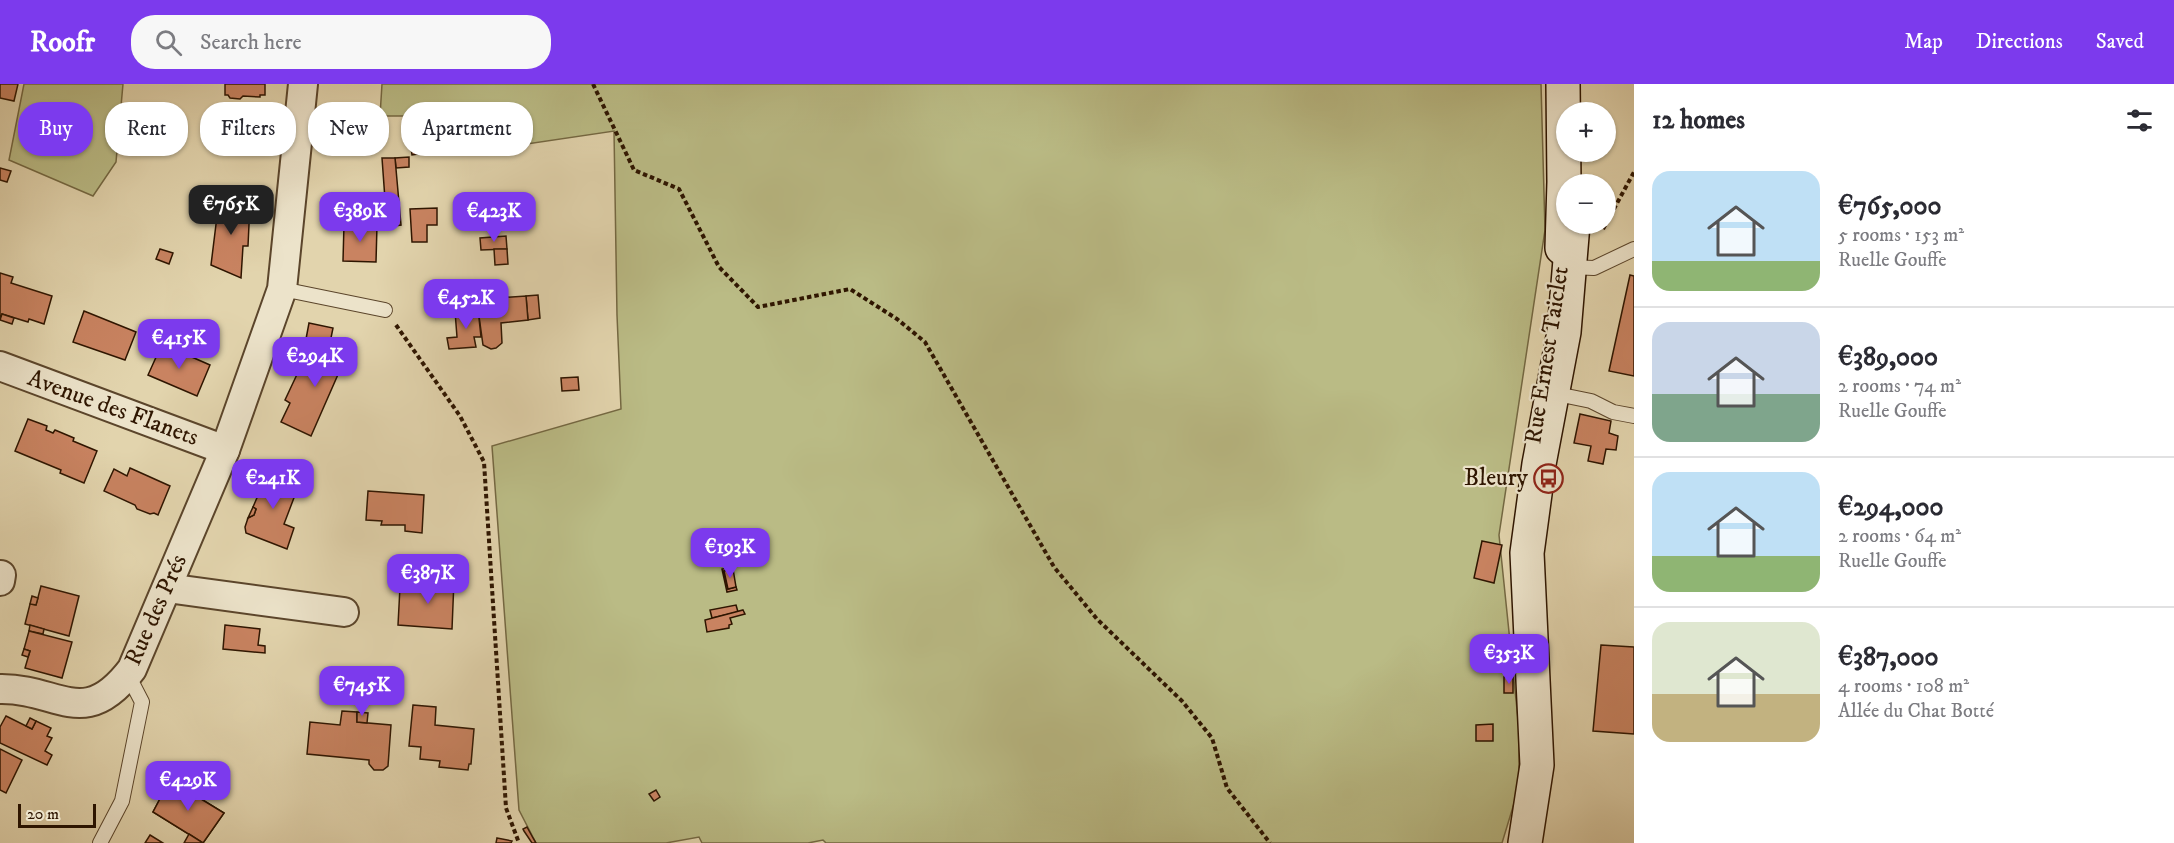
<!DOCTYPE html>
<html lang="en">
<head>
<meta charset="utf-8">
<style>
  body { margin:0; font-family:"IM FELL DW Pica",serif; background:#f7f7f7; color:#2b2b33; height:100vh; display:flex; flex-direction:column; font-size:22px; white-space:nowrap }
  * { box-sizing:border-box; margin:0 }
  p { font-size:20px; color:#7c7c81 }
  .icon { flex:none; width:33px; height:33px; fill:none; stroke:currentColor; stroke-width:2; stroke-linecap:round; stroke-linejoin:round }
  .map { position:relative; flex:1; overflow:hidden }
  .details { display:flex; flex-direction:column; background:#fff; width:540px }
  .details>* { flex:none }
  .guide { position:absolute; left:18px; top:18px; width:570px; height:54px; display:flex; gap:12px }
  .tools { position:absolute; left:1556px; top:18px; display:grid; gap:12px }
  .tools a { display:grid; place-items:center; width:60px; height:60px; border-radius:50%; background:#fff; box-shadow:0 2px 4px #0004; font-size:30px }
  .scale { position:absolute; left:18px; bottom:15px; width:78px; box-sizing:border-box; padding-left:6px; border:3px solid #2e1500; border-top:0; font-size:16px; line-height:21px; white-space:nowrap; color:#2e1500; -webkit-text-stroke:4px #ece3ca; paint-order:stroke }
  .price { position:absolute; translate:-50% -51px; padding:0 14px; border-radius:12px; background:#7c3aed; color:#fff; font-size:20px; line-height:39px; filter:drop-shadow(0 2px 3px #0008) }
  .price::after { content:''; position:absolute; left:50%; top:36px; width:18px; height:14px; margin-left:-9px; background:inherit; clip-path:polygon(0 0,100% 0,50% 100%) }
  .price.selected { background:#222; color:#fff }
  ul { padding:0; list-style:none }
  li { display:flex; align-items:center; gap:18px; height:150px; padding:0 18px }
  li+li { border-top:2px solid #e1e1e2 }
  li span { display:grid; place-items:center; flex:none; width:168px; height:120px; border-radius:18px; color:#555 }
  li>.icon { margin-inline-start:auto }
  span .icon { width:72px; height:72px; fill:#fffc; stroke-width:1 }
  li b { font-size:26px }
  h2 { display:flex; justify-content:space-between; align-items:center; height:72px; padding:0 18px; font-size:26px }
  .pill { padding:0 21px; border-radius:24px; background:#fff; box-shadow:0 2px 4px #0004; font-size:21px; line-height:54px }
  .pill.selected { background:#7c3aed; color:#fff }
  header { display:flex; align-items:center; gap:36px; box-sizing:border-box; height:84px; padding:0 30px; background:#7c3aed; color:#fff }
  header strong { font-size:28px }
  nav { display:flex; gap:33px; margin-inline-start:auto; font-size:21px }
  .search { width:420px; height:54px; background:#f7f7f7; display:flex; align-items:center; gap:15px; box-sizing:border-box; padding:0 21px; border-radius:24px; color:#7c7c81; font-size:22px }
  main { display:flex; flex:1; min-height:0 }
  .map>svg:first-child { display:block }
</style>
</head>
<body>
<header>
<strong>Roofr</strong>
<div class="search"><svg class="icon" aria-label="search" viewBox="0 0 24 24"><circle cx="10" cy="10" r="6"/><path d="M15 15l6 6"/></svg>Search here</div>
<nav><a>Map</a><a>Directions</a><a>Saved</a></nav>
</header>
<main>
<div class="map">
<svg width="1634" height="759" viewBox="0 0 1634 759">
  <rect width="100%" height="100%" fill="#e2d4ad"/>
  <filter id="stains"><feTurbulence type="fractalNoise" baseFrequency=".00333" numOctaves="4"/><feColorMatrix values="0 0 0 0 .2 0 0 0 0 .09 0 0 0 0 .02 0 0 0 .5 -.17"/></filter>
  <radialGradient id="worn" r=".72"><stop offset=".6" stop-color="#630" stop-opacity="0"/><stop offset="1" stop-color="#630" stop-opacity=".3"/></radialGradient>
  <g fill="#babb85" stroke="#746842" stroke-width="1.5">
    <path d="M24 0H123L116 78 93 112 9 76Z"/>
    <path d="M382 0H1541L1545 146 1499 451 1519 645V703L1502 759H826L823 756 808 759H702L699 753 666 759H536L519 726 492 362 621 325 617 231 614 47 466 69 465 32H380Z"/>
  </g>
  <g fill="#c98361" stroke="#2e1500" stroke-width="1.5">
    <path d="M0 0H18L14 17 0 14Z"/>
    <path d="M225 0H265V11H260V13L243 12 240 15 230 14 228 11H225Z"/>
    <path d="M436 52 438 67 412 71 410 56Z"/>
    <path d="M409 73V83L396 84 395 74Z"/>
    <path d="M382 74H395L401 141 387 143Z"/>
    <path d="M0 84 11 87 7 98 0 96Z"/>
    <path d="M219 116 250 119 248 162H243L241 194 211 181Z"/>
    <path d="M437 124V141H427V158H412L410 125Z"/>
    <path d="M344 140 377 141 376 178 343 177Z"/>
    <path d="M506 152 507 165 481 166 480 154Z"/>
    <path d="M160 165 173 169 169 180 156 175Z"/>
    <path d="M494 165H507L508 180 495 181Z"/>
    <path d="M0 189 13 193 11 199 52 212 44 240 29 235 28 238 2 230 0 235Z"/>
    <path d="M1630 191 1634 192V292L1609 287Z"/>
    <path d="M538 211 540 234 528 236 526 212Z"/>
    <path d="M526 212 528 236 501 239 502 259 496 264 491 265 483 261 478 225H476L475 221 497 219V214Z"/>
    <path d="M478 225 481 253H474L476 263 449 265 447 254 457 253 455 227Z"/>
    <path d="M84 227 136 248 125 276 73 258Z"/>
    <path d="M2 230 14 234 12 240 0 236Z"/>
    <path d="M309 239 333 244 330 259 306 255Z"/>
    <path d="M328 259 356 272 348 289 340 286 311 352 281 338 290 319 285 316 300 284 303 286 310 271 320 276Z"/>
    <path d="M162 260 210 281 197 312 148 291Z"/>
    <path d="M578 293 579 306 562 307 561 294Z"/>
    <path d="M1580 330 1611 337 1609 349 1618 352 1616 366 1606 365 1603 380 1588 377 1591 362 1574 359Z"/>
    <path d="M28 335 47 342 46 346 53 349 55 346 74 354 73 357 97 367 84 399 60 389 61 386 15 367Z"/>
    <path d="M130 384 170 402 158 431 154 429 150 430 137 425 135 421 104 407 114 385 127 392Z"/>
    <path d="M269 386 300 398 284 440 294 444 287 465 246 449 245 443 248 434 254 431 256 425 253 423Z"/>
    <path d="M368 407 424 411 422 449 405 447V441H381L382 437 366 436Z"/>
    <path d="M253 423 256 425 254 431 248 434Z"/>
    <path d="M1482 457 1502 461 1494 499 1474 494Z"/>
    <path d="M733 483V485L724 487 728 505 736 503 737 506 727 508 722 485Z"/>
    <path d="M733 485 736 503 728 505 724 487Z"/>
    <path d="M424 494 454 496 452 545 398 541 400 503 425 504Z"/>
    <path d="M41 502 79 512 69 552 25 540 30 520 36 521Z"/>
    <path d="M32 512 38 514 36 521 30 520Z"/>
    <path d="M736 521 738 528 712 534 710 526Z"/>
    <path d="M743 526 745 530 730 534 732 540 729 541V544L707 548 705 536Z"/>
    <path d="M30 541 44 545 43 550 29 547Z"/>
    <path d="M225 541 260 545 258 561 265 562V569L223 565Z"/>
    <path d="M29 547 72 558 62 594 25 584 30 567 24 565Z"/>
    <path d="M1601 561 1634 563V650L1593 647Z"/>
    <path d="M24 565 30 567 28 573 22 571Z"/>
    <path d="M1513 592V609H1504V593Z"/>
    <path d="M413 621 436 623 435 641 474 645 471 680H469L468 686 439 683 440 677 420 675 421 663 409 662Z"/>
    <path d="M342 627 357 628V638L391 641 388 682 383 686H374L369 680V676L307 670 310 638 340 641Z"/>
    <path d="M357 628 368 629 367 639 357 638Z"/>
    <path d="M6 632 32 645 36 637 51 644 47 652 52 654 45 667 52 671 47 681 0 659V643Z"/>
    <path d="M30 634 36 637 32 645 26 642Z"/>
    <path d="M1493 640V657H1476V641Z"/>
    <path d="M0 665 22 676 6 709 0 706Z"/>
    <path d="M170 696 224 729 203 759 153 728Z"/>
    <path d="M170 696 224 729 203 759 153 728Z"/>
    <path d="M656 706 660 713 654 717 649 710Z"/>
    <path d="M527 743 533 754 536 759H532L524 747 523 745Z"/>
    <path d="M189 750 203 759H184Z"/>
    <path d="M150 751 163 759H145Z"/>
    <path d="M497 754 512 757 511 759H496Z"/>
  </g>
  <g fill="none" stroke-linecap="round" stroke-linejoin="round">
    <defs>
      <g id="lane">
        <path d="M1569 183 1594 184 1634 165"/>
        <path d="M282 205 385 226"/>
        <path d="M1552 309 1591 317 1613 328 1634 332"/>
        <path d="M100 759 122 717 142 618 128 591"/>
      </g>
      <g id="street">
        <path d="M0 282 225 366"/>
        <path d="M0 497 1 491"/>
        <path d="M167 504 344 528"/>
        <path d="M0 605C59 604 84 648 132 585L225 366 282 205 303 0"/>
      </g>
      <g id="secondary">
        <path d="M1562 164 1564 98 1563 0"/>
        <path d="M1525 759 1537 681 1527 469 1539 380 1564 248 1573 140"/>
      </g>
    </defs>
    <use href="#lane" stroke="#5b452b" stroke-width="16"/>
    <use href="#street" stroke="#5b452b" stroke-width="32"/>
    <use href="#secondary" stroke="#2e1500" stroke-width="36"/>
    <g stroke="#2e1500" stroke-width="4" stroke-dasharray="4.5 3" stroke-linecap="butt">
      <path d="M593 0 634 86 679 105 719 183 758 223 850 205 897 235 925 258 1054 483 1097 535 1182 617 1212 654 1227 704 1270 759"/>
      <path d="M1603 145 1634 88"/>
      <path d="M396 241 460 332 484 378 506 724 519 759"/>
    </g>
    <use href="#lane" stroke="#ece3ca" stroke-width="14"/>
    <use href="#street" stroke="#ece3ca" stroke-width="28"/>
    <use href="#secondary" stroke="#ece3ca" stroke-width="33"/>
  </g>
  <defs>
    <symbol id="bus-ring" viewBox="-11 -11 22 22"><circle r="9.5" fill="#ece3ca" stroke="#8f2418" stroke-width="1.5"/><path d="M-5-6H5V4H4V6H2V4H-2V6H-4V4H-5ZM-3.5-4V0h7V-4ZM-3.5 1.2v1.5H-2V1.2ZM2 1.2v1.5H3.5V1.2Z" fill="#8f2418"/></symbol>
  </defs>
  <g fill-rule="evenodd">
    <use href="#bus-ring" x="1532" y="378" width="33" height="33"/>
  </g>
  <g text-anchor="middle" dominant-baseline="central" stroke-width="4.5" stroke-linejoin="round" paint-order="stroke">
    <g font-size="24" fill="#2e1500" stroke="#ece3ca">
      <text transform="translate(1547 271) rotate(-81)">Rue Ernest Taiclet</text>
      <text transform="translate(113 324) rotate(20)">Avenue des Flanets</text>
      <text transform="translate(156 526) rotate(-66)">Rue des Prés</text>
    </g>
    <g font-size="24" fill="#2e1500" stroke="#ece3ca" text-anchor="end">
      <text x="1528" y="394">Bleury</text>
    </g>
  </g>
  <rect width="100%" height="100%" filter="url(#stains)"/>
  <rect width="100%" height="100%" fill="url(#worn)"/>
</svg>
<div class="tools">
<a>+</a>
<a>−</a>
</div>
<div class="scale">20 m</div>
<b class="price selected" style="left:231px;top:152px">€765K</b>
<b class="price" style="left:360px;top:159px">€389K</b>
<b class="price" style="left:494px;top:159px">€423K</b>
<b class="price" style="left:466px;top:246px">€452K</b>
<b class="price" style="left:179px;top:286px">€415K</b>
<b class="price" style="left:315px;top:304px">€294K</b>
<b class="price" style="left:273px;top:426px">€241K</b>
<b class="price" style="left:730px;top:495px">€193K</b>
<b class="price" style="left:428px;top:521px">€387K</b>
<b class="price" style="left:1509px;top:601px">€353K</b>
<b class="price" style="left:362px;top:633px">€745K</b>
<b class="price" style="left:188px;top:728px">€429K</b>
<div class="guide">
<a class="pill selected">Buy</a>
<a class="pill">Rent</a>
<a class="pill">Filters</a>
<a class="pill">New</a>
<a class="pill">Apartment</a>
</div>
</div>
<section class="details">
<h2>12 homes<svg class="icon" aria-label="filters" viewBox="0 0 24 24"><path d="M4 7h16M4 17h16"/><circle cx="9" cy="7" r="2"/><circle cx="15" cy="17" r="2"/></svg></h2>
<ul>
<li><span style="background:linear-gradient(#bfe0f5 75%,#8fb573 0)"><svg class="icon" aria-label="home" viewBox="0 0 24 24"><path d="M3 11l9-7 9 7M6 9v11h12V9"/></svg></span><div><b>€765,000</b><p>5 rooms · 153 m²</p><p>Ruelle Gouffe</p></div></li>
<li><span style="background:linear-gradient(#c9d6e8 60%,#7fa58c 0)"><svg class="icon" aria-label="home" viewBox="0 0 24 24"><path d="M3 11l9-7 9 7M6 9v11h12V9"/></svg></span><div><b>€389,000</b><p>2 rooms · 74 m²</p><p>Ruelle Gouffe</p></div></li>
<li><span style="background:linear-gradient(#bfe0f5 70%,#8fb573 0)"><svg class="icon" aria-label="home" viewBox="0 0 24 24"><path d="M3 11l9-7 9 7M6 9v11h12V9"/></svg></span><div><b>€294,000</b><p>2 rooms · 64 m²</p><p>Ruelle Gouffe</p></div></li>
<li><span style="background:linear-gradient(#dfe7d0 60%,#c2b280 0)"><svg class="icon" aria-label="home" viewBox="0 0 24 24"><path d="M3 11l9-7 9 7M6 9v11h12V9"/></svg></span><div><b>€387,000</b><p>4 rooms · 108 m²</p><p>Allée du Chat Botté</p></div></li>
</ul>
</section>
</main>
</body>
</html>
